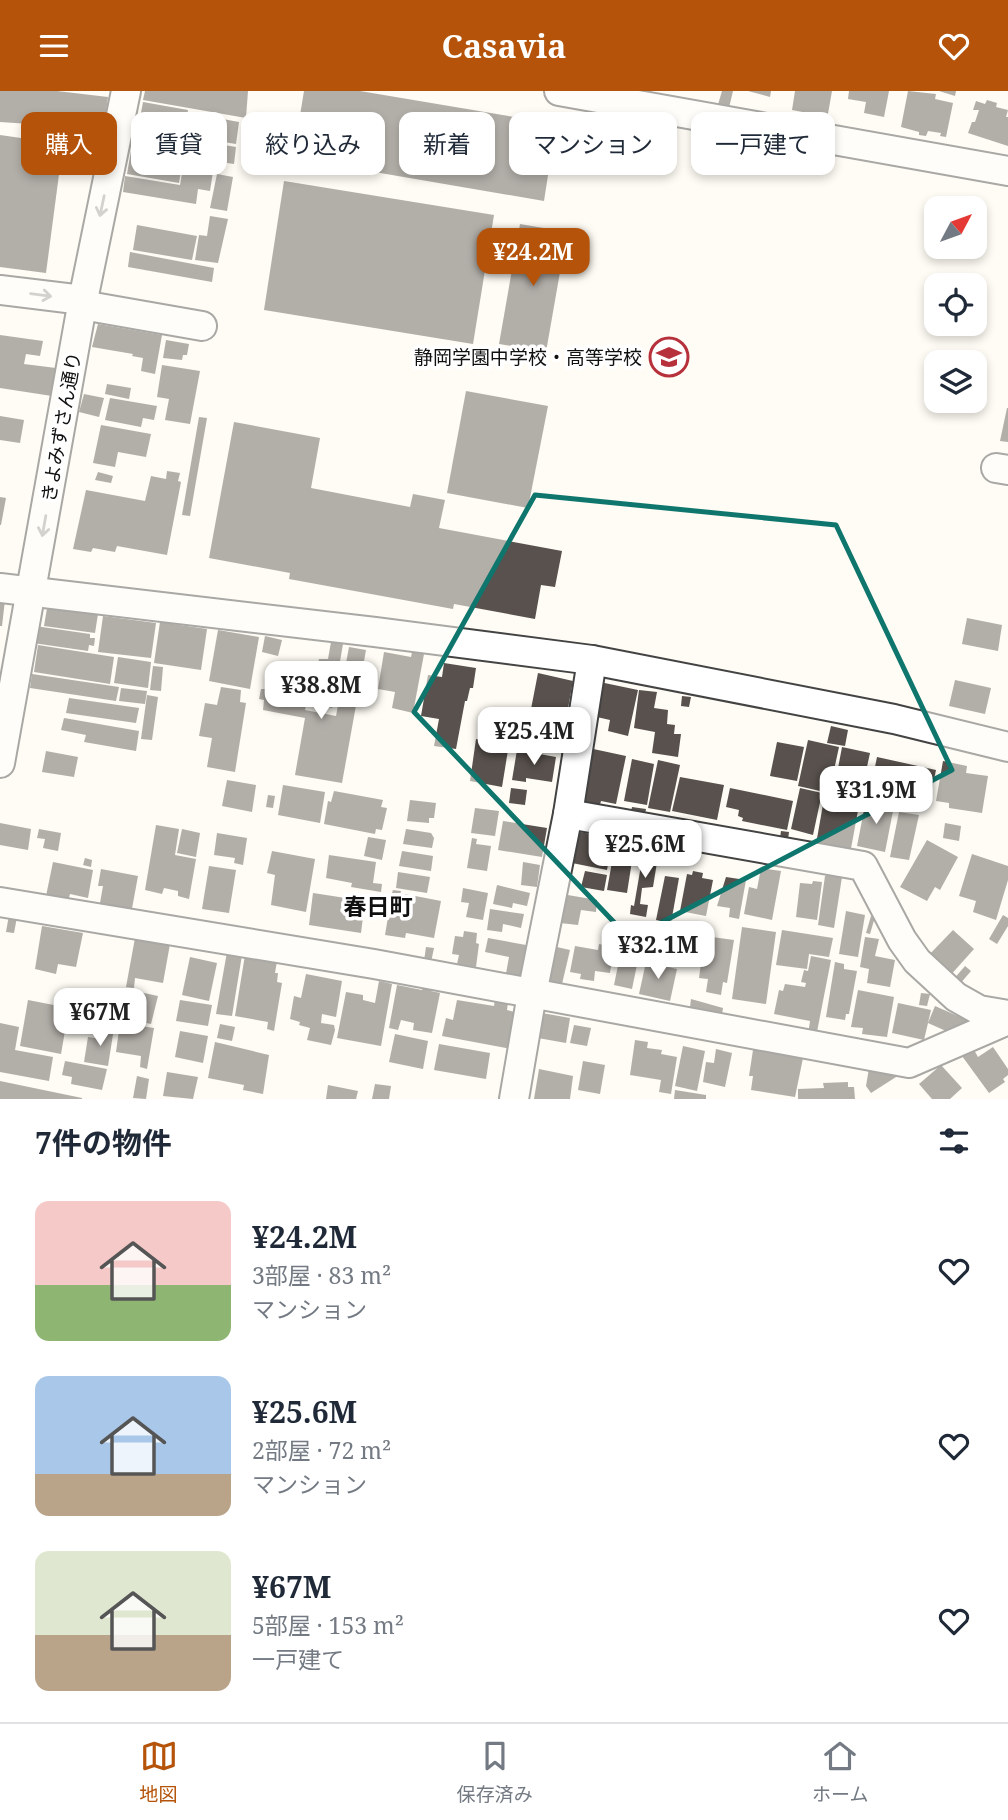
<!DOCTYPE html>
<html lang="ja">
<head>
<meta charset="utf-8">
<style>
  body { margin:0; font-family:"Noto Serif","Noto Sans JP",serif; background:#f2f2f3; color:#1f2937; height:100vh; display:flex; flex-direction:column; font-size:26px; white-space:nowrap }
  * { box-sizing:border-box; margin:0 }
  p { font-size:23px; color:#747a83 }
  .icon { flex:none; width:38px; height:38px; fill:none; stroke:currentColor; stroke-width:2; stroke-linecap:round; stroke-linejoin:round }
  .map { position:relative; height:1008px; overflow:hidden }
  .side { display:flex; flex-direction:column; background:#fff; flex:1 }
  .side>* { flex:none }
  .banner { position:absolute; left:21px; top:21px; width:966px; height:63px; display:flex; gap:14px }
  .needle { width:46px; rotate:49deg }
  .controls { position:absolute; left:924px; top:105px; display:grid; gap:14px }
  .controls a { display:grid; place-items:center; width:63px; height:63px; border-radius:14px; background:#fff; box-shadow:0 4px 10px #0003; font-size:35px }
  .price { position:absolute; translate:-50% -60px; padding:0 16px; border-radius:14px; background:#fff; color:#222; font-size:23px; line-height:46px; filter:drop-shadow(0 2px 4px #0008) }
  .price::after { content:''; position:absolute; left:50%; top:42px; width:21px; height:16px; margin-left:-10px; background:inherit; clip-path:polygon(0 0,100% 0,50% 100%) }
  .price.selected { background:#b45309; color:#fff }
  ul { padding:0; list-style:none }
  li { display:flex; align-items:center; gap:21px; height:175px; padding:0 35px }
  li span { display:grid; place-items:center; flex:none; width:196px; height:140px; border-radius:14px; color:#555 }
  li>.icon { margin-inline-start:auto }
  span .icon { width:84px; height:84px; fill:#fffc; stroke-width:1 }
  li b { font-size:30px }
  h2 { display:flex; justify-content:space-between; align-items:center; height:84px; padding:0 35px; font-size:30px }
  .chip { padding:0 24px; border-radius:14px; background:#fff; box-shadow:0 4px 10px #0003; font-size:24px; line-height:63px }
  .chip.selected { background:#b45309; color:#fff }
  header { display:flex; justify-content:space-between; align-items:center; height:91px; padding:0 35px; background:#b45309; color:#fff; font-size:32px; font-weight:700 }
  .dock { display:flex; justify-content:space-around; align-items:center; height:98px; border-top:2px solid #e0e1e3; background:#fff; font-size:19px; color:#747a83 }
  .dock a { display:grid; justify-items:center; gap:4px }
  .dock .selected { color:#b45309 }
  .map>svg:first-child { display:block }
</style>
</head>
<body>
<header><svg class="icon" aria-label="menu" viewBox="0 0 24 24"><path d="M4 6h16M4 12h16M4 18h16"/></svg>Casavia<svg class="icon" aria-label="heart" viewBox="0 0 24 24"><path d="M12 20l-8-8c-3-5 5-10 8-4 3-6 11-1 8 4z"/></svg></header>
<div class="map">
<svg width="1008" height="1008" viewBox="0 0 1008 1008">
  <rect width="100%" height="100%" fill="#fefcf4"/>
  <g fill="#58514d">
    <path d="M0 0H57L108 6 104 38 0 31Z"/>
    <path d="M145 0H248L246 27 143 9Z"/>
    <path d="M304 0H360L556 33 544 110 293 67Z"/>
    <path d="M722 0H733L728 21 717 17Z"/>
    <path d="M748 0H771L770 6Z"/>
    <path d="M795 0H832L826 34 811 32 813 23 792 19Z"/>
    <path d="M849 0H889L884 26 864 22 866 11 848 8Z"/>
    <path d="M908 0 936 3 935 8 953 12 946 46 940 45 941 42 928 40 926 45 919 44V41L901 36Z"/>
    <path d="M939 0H956L955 5Z"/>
    <path d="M987 9 997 12 996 16 1008 19 1006 26H1008V55L968 42 972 31H975L979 19H973L976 10 985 13Z"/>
    <path d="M143 11 188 19 184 39 139 32Z"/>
    <path d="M190 22 239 31 236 53 186 45Z"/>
    <path d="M0 44 63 53 46 182 0 176Z"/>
    <path d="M182 47 236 56 234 73 180 65Z"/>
    <path d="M131 60 183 68 179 92 127 83Z"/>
    <path d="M184 70 214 74 210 100 198 98 196 113 123 101 125 85 180 94Z"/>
    <path d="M217 83 233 86 227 120 210 117Z"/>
    <path d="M284 90 494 124 473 253 264 219Z"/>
    <path d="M210 125 228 128 218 172 195 169 199 144 207 145Z"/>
    <path d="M520 133 567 141 546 261 499 253Z"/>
    <path d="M137 134 197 145 192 169 133 159Z"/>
    <path d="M130 161 214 177 212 191 128 176Z"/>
    <path d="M98 233 162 244 155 283 141 280 143 267 132 265 133 263 92 256Z"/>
    <path d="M0 244 43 250 40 265 26 263 24 273 56 277 52 305 0 297Z"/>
    <path d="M166 249 189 253 187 264H183L182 269 163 267Z"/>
    <path d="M162 274 200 280 190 333 165 329 169 308 157 306Z"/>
    <path d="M107 293 131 297 129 308 105 303Z"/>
    <path d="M466 300 548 315 528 417 447 402Z"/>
    <path d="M84 303 104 307 99 326 79 321Z"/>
    <path d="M110 307 157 315 154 329 143 327 141 336 105 329Z"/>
    <path d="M1007 317H1008V351L1000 350Z"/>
    <path d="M0 325 24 329 20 352 0 349Z"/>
    <path d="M199 326 207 327 190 425 182 424Z"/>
    <path d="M234 331 320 347 311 397 410 416 413 403 445 409 439 437 562 460 555 496 541 494 535 528 454 513 453 518 289 488 290 482 209 467Z"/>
    <path d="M101 334 151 343 146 366 118 361 115 376 93 372Z"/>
    <path d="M167 380 180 382 178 390 181 391 167 464 117 455 115 461 93 457 91 461 73 458 86 399 145 410 151 385 166 388Z"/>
    <path d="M98 381 113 385 111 392 95 389Z"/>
    <path d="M0 406 6 407 1 434H0Z"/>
    <path d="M0 509H5L2 535H0Z"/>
    <path d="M47 517 98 523 95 542 44 535Z"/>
    <path d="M103 525 156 532 151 567 98 561Z"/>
    <path d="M967 527 1002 534 998 560 962 553Z"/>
    <path d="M160 531 207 538 201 579 154 572Z"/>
    <path d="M35 535 90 543V547H95L94 555 89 554 88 560 33 552Z"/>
    <path d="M218 539 259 546 250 598 209 590Z"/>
    <path d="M265 545 282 549 278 565 262 561Z"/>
    <path d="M331 551 343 553 332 617 311 612 319 568H328Z"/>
    <path d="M38 554 114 566 110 593 34 581Z"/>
    <path d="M349 556 366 559 342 692 295 684 305 627 263 619 264 609 259 608 261 598H266L269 588 310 596 305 619 336 625Z"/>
    <path d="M384 561 411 566 412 561 424 563 413 622 392 617 395 601 378 598Z"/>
    <path d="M118 566 151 571 148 597 114 592Z"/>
    <path d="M444 572 476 577 473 597H470L467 610H465L456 658 434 655 439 628 421 625 428 584 442 586Z"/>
    <path d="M153 575 163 576 161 600 150 599Z"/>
    <path d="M538 582 573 590 562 650 548 648 549 641 522 637 525 617 531 618Z"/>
    <path d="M32 583 119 596 116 610 30 597Z"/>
    <path d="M955 589 991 597 985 623 949 615Z"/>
    <path d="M595 590 638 599 628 645 608 640 610 629 588 624Z"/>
    <path d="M221 596 241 599 240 611 246 612 235 681 207 676 212 647 199 645 205 612 217 614Z"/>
    <path d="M121 597 147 600 145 613 119 610Z"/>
    <path d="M639 599 657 601 654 617 668 619 667 633 675 634 674 643H681L678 666 652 662 655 641 634 637Z"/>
    <path d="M147 604 158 606 152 649 141 648Z"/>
    <path d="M682 605 691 606 689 616 681 615Z"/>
    <path d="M69 607 139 617 136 632 66 622Z"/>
    <path d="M64 627 139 640 136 660 84 651 86 644 61 639Z"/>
    <path d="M500 627 515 629 512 648 496 646Z"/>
    <path d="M831 635 848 639 845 655 827 652Z"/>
    <path d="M476 648 509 653 502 696 470 690Z"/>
    <path d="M808 649 839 656 829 702 798 695Z"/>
    <path d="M777 651 804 656 797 690 770 685Z"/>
    <path d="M584 656 626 665 616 713 601 710 597 724 572 719Z"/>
    <path d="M842 656 870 662 863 694 836 688Z"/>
    <path d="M517 659 556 666 552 691 526 687V691L512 689Z"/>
    <path d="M46 660 78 666 74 686 42 681Z"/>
    <path d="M877 666 936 679 928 717 869 705Z"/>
    <path d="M632 668 654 673 647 714 624 710Z"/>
    <path d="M658 669 680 674 670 721 648 717Z"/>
    <path d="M943 670 967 675 966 682 988 685 982 722 949 717V712L936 710Z"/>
    <path d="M680 686 724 694 717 729 672 720Z"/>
    <path d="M227 689 256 694 252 721 222 715Z"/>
    <path d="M835 691 846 693 843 704 833 702Z"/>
    <path d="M283 694 325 701 320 732 278 724Z"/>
    <path d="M511 697 527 699 525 714 509 712Z"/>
    <path d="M730 697 793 710 787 739 742 730 743 727 738 725 739 719 726 716Z"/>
    <path d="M800 697 822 702 813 744 791 738Z"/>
    <path d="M334 700 383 709 381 716 387 717 382 739 376 738 375 743 324 733 328 710 331 711Z"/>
    <path d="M825 702 860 709 849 768 815 759Z"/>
    <path d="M268 704 275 705 273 717 266 716Z"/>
    <path d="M410 709 436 712 434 727H429V732L407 730Z"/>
    <path d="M866 709 894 715 885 761 857 755Z"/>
    <path d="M632 716 646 718 643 732 629 730Z"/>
    <path d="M475 717 499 720 495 745 471 742Z"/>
    <path d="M899 721 919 724 909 769 890 766Z"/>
    <path d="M503 730 547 737 542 766 498 759Z"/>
    <path d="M0 732 31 738 28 759 0 754Z"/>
    <path d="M945 732 961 735 959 750 943 747Z"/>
    <path d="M156 734 179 738 175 764 196 768 189 808 178 805V800L164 797 162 803 145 799Z"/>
    <path d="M39 738 61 742 58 760 43 757 45 748 37 747Z"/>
    <path d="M182 738 200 742 196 766 177 762Z"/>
    <path d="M406 738 431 742 434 747 432 757 403 753Z"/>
    <path d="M574 740 613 747 607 779 567 771Z"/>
    <path d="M781 740 789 741 787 756 779 754Z"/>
    <path d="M217 742 247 747 243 774 234 772 235 767 214 764Z"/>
    <path d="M368 746 386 749 382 769 364 765Z"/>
    <path d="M472 747 477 748 476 753 491 755 487 780 467 777Z"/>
    <path d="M927 749 958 766 940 799 935 796 927 810 900 796Z"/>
    <path d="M626 752 634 757 627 802 607 799 615 754 624 755Z"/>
    <path d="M644 757 659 759 653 796 642 797 640 813 648 814 646 826 630 823 631 814 634 815Z"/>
    <path d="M272 760 315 768 306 821 271 814 275 784 267 782Z"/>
    <path d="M402 760 433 765 431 780 399 775Z"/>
    <path d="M972 763 1008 775V789L996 829 973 821 976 810 959 805Z"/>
    <path d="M329 764 376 771 373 792 382 793 381 801 351 796 352 792 326 787Z"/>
    <path d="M85 767 92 769 91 776 83 774Z"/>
    <path d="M53 771 93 779 88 807 70 803 68 810 46 805Z"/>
    <path d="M523 771 540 774 537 796 521 794Z"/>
    <path d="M209 775 236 779 229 822 202 818Z"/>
    <path d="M761 777 781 780 772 829 744 823 749 796 757 798Z"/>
    <path d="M101 778 138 785 131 823 119 821 120 816 100 812 103 795H98Z"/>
    <path d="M585 780 607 784 604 800 581 796Z"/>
    <path d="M693 780 703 782 702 787 713 789 706 825 680 820 687 783 692 784Z"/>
    <path d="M398 781 430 786 427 802 396 797Z"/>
    <path d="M831 784 842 786 834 837 818 834 825 785Z"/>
    <path d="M665 785 679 787 671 832 656 829Z"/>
    <path d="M726 786 746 789 739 828 729 826 730 817 717 815Z"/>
    <path d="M813 790 822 791 817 829 796 826 800 792 812 793Z"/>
    <path d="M497 794 530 802 527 815 513 812 512 817 493 813Z"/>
    <path d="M463 797 488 802 483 829 466 826 469 812 461 811Z"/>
    <path d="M393 799 401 800 400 806 391 805Z"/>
    <path d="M313 802 365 810 361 842 309 834Z"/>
    <path d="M405 803 441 810 434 847 406 842 405 847 385 844 391 808 403 811Z"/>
    <path d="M562 803 597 809 596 821 581 819 578 834 560 832Z"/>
    <path d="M490 818 524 823 521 837 503 833 502 841 487 839Z"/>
    <path d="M846 820 865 824 858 866 839 863Z"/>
    <path d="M9 824 17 826 14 842 6 841Z"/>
    <path d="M1003 824 1008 827V835L997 853 989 848Z"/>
    <path d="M871 825 875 826 870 843 866 842Z"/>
    <path d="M629 830 652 834 650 850 627 846Z"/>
    <path d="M42 835 83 842 76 876 58 873 56 883 35 878Z"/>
    <path d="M655 835 697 843 694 860 652 852Z"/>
    <path d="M742 836 776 841 766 913 732 908Z"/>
    <path d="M782 839 833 847 829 866 809 863 807 878 776 874Z"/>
    <path d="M953 839 974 858 948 887 927 866Z"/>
    <path d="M464 840 477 842 476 852 479 853 476 876 457 873 459 864 452 863 455 845 463 846Z"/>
    <path d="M712 846 734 849 727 892 723 891 721 904 706 901 708 888 699 887 702 865 709 866Z"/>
    <path d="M865 846 879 848 875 865 895 869 890 896 867 892 869 878 860 876Z"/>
    <path d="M135 847 170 853 163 892 135 887 134 897 126 896Z"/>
    <path d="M488 847 526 854 519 891 505 888 509 866 485 861Z"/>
    <path d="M599 853 614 856 610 882 595 880 594 890 580 888 581 883 570 881 575 855 598 859Z"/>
    <path d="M548 854 570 859 562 893 541 889Z"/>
    <path d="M426 856 434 857 431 871 424 870Z"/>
    <path d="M621 860 639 864 632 898 614 894Z"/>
    <path d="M227 861 242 864 232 925 216 923Z"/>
    <path d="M245 864 277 870 275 882H278L277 891 282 892 274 940 267 938 268 931 235 925Z"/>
    <path d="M811 865 831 869 816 946 808 944 810 930 774 923 779 899 783 900 785 893 805 896 806 892 801 891 804 879 808 880Z"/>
    <path d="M190 866 217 872 209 910 182 904Z"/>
    <path d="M646 871 677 878 670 910 639 903Z"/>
    <path d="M835 871 844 873V878L857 880 849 923H846L845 929 826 926Z"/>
    <path d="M965 875 971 880 959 894 953 889Z"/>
    <path d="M306 883 342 890 336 926 322 923 321 932 334 934 335 939 331 954 307 949 310 937 299 934 300 931 290 928 294 905 301 907Z"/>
    <path d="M379 890 392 893 381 955 337 947 346 901 363 904V909L375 912Z"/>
    <path d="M397 894 422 899 423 896 431 897V900L440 902 432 942 413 939 414 932 401 929 398 939 389 937Z"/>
    <path d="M110 897 121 899 115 933 97 930 99 918 93 917 95 904 109 906Z"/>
    <path d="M130 899 158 905 151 933 123 927Z"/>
    <path d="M858 899 894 906 887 946 862 943 863 937 851 936Z"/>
    <path d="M921 902 930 903 927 915 919 914Z"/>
    <path d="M495 908 508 911 507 919 518 922 511 958 442 945 446 927 453 929 457 909 494 915Z"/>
    <path d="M691 908 723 917 721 930 689 924Z"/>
    <path d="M28 909 69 917 61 963 20 955Z"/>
    <path d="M180 909 212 914 208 935 176 930Z"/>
    <path d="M898 912 931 919 928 932 935 915 969 930 965 939 955 944 928 932 924 949 892 942Z"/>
    <path d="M542 922 570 927 566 952 538 947Z"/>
    <path d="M0 932 19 936 15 959 53 966 49 990 0 981Z"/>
    <path d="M120 932 154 937 147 978 140 976 141 965 116 961Z"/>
    <path d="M220 933 235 936 232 950 217 947Z"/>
    <path d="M574 934 591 937 587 955 570 952Z"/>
    <path d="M103 935 114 937 108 975 84 971 88 946 101 948Z"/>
    <path d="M180 940 208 945 203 972 175 966Z"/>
    <path d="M395 943 428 950 423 978 389 971Z"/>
    <path d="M635 949 648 951 647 957 662 959 661 963 677 966 671 1003 659 1001 661 989 630 984Z"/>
    <path d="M215 951 269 964 263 1003 243 999 244 994 208 987Z"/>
    <path d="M439 953 490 962 486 988 434 979Z"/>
    <path d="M683 955 705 960 697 1000 675 995Z"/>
    <path d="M993 956 1008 978V984L1003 988 1005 991 989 1002 962 965 974 959 978 966Z"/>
    <path d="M716 958 732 962 725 996 703 991 706 971 714 972Z"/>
    <path d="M757 958 803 967 795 1006 751 999 753 985H749L753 959Z"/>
    <path d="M65 970 107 978 102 999 71 993 72 986 62 984Z"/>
    <path d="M583 970 605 974 600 1003 578 999Z"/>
    <path d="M941 974 962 997 950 1008H932L919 993Z"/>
    <path d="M869 977 897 981 896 986 871 1002 866 995Z"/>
    <path d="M539 978 573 985 570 1008H534Z"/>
    <path d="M167 981 198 986 193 1008 163 1005Z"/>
    <path d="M137 985 149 988 146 1008 133 1007Z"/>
    <path d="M0 990 82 1007V1008H0Z"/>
    <path d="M848 991V996H854L855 1008H798V998L824 997 823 992Z"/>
    <path d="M375 993 391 995 389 1008H372Z"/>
    <path d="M328 994 358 1000 356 1008H326Z"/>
    <path d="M675 999 706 1004V1008H674Z"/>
  </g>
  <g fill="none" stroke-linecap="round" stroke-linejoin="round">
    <defs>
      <g id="street">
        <path d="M559 0 1008 80"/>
        <path d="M0 199 83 209"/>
        <path d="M82 214 202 235"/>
        <path d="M996 377 1008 379"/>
        <path d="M0 497 375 541 592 569 894 628 1008 656"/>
        <path d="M0 672 83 209 126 0"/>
        <path d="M568 723 863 775 902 849 917 870 956 906 979 919 1008 924"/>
        <path d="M0 811 374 873 909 972 1008 929"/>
        <path d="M514 1008 532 903 568 723 592 569"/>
      </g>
    </defs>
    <use href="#street" stroke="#434343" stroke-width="32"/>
    <use href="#street" stroke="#fff" stroke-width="28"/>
  </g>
  <defs><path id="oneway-shaft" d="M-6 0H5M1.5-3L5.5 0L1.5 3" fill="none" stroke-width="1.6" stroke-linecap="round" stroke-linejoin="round" transform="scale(1.75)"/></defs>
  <g stroke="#9f9f9f">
    <use href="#oneway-shaft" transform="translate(102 115) rotate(102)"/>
    <use href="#oneway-shaft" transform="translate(41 204) rotate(7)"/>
    <use href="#oneway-shaft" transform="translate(44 435) rotate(100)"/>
  </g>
  <path d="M0 0H1008V1008H0ZM535 404 836 434 952 679 630 848 414 621Z" fill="#fefcf4" fill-opacity=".55" fill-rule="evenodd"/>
  <path fill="none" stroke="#0f766e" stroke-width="5" stroke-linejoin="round" d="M535 404 836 434 952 679 630 848 414 621Z"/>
  <defs>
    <symbol id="school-ring" viewBox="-11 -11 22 22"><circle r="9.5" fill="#fff" stroke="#b7313c" stroke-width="1.5"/><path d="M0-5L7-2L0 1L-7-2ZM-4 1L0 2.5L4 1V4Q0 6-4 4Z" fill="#b7313c"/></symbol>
  </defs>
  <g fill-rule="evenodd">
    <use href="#school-ring" x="647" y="244" width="44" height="44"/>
  </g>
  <g text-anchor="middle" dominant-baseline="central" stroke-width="7" stroke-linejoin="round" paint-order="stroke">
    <g font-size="19" fill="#101010" stroke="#fff" text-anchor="end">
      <text x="642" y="266">静岡学園中学校・高等学校</text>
    </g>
    <g font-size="19" fill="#101010" stroke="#fff">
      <text transform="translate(61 336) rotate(-80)">きよみずさん通り</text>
    </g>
    <g font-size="23" font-weight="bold" fill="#101010" stroke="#fff">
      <text x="378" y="815">春日町</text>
    </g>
  </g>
</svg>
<div class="controls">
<a><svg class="needle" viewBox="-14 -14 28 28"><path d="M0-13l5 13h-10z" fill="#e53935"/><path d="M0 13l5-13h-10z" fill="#747a83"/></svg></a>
<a><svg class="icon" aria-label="locate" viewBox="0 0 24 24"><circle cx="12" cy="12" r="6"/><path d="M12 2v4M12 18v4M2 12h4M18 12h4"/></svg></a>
<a><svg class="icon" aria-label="layers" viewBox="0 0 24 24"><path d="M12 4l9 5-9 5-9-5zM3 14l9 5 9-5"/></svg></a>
</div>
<b class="price selected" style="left:533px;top:197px">¥24.2M</b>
<b class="price" style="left:321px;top:630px">¥38.8M</b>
<b class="price" style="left:534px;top:676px">¥25.4M</b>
<b class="price" style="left:876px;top:735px">¥31.9M</b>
<b class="price" style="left:645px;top:789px">¥25.6M</b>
<b class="price" style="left:658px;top:890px">¥32.1M</b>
<b class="price" style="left:100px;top:957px">¥67M</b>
<div class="banner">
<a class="chip selected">購入</a>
<a class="chip">賃貸</a>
<a class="chip">絞り込み</a>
<a class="chip">新着</a>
<a class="chip">マンション</a>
<a class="chip">一戸建て</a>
</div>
</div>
<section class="side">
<h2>7件の物件<svg class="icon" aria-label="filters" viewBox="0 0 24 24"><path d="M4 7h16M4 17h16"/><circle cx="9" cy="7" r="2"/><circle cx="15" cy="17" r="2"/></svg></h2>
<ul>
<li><span style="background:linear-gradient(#f6c9c9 60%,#8fb573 0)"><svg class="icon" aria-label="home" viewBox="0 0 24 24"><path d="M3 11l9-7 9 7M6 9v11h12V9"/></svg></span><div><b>¥24.2M</b><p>3部屋 · 83 m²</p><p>マンション</p></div><svg class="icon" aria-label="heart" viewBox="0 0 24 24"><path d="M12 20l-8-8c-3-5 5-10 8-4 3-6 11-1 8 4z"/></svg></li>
<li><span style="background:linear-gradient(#a9c7e8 70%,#b9a48a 0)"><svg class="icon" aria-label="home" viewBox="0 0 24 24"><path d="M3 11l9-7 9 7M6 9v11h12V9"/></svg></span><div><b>¥25.6M</b><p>2部屋 · 72 m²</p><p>マンション</p></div><svg class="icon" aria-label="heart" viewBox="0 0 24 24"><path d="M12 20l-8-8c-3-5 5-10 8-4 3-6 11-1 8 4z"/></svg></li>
<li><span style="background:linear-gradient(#dfe7d0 60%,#b9a48a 0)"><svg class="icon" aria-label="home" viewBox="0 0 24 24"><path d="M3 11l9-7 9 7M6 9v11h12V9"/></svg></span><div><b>¥67M</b><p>5部屋 · 153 m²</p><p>一戸建て</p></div><svg class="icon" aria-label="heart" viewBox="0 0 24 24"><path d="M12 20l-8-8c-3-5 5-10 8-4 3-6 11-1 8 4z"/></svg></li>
</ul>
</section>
<nav class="dock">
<a class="selected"><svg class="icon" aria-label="map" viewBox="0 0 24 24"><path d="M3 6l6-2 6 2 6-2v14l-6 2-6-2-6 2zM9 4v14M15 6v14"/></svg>地図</a>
<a><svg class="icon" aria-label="saved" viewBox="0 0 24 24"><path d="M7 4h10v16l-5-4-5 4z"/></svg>保存済み</a>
<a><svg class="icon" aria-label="home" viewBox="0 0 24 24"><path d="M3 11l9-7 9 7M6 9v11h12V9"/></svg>ホーム</a>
</nav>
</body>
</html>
